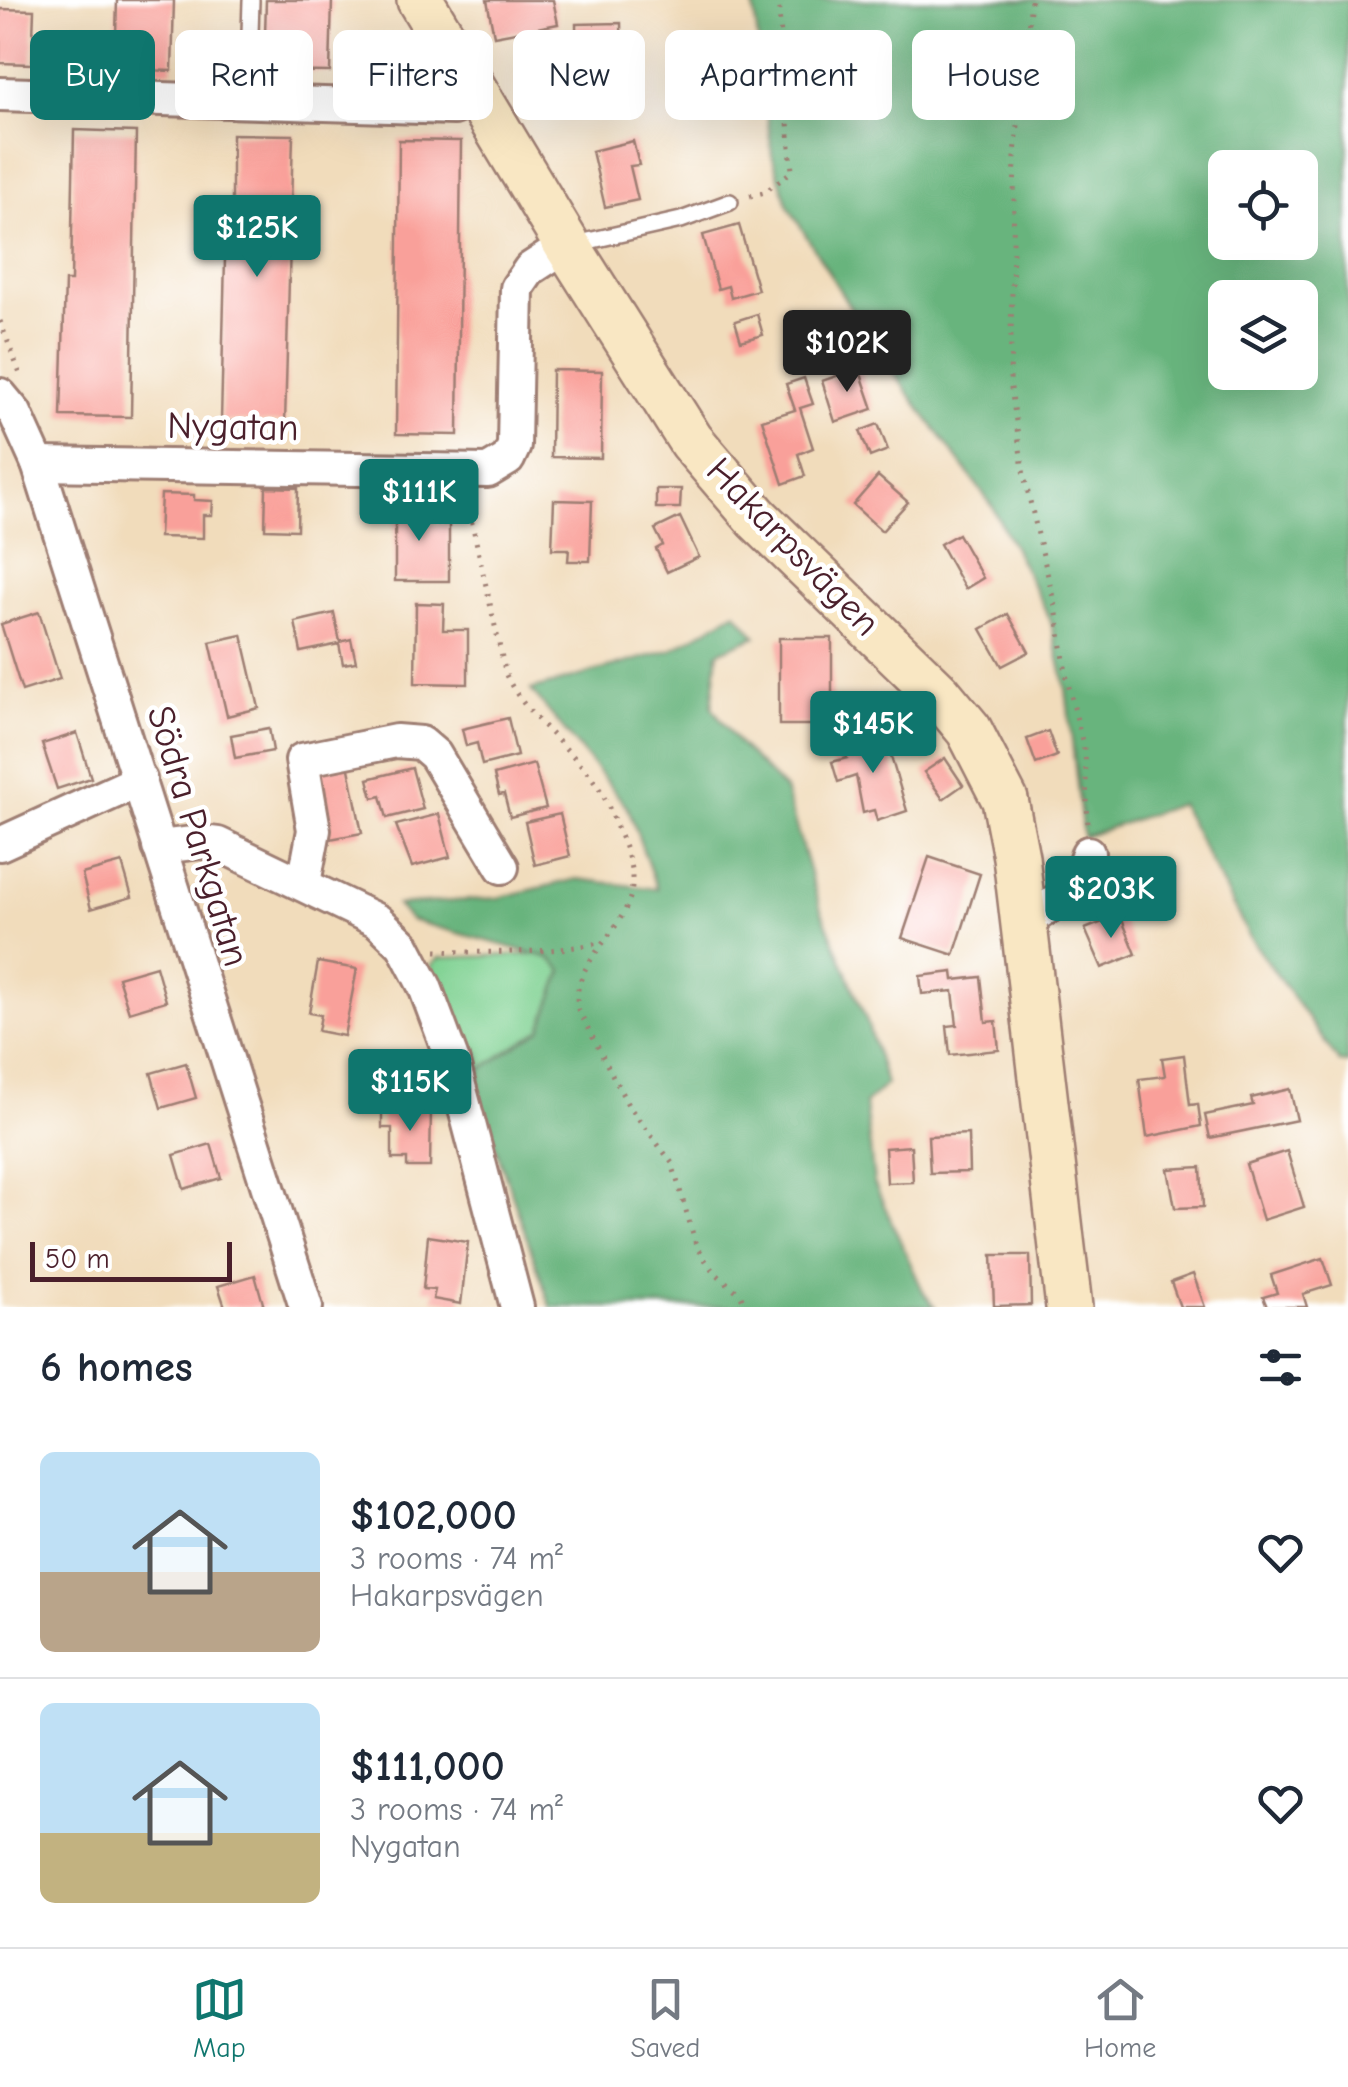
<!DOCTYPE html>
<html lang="en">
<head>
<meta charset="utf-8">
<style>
  body { margin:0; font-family:"Comic Neue",sans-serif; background:#f6f6f7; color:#1f2937; height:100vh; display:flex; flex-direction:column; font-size:38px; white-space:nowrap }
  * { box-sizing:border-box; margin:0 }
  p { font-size:32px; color:#747a83 }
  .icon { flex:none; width:55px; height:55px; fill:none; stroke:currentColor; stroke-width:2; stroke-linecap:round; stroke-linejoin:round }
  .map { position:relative; height:1307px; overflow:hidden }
  .panel { display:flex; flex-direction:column; background:#fff; flex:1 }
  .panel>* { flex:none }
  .banner { position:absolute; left:30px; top:30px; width:1290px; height:90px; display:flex; gap:20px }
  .buttons { position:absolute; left:1208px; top:150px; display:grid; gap:20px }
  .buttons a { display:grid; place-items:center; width:110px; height:110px; border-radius:15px; background:#fff; box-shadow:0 10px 40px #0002; font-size:50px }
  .scale { position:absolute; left:30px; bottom:25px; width:202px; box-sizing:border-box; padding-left:10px; border:5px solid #4a1f2b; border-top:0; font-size:28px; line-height:35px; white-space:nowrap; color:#4a1f2b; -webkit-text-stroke:8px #fff; paint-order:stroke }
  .price { position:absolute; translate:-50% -85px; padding:0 22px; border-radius:10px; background:#0f766e; color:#fff; font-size:32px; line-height:65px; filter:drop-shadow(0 2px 5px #0008) }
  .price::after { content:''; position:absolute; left:50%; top:60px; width:30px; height:22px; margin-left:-15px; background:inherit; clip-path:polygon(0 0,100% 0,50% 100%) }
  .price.on { background:#222; color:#fff }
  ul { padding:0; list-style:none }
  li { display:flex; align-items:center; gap:30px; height:250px; padding:0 40px }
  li+li { border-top:2px solid #e0e1e3 }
  li span { display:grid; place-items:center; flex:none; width:280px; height:200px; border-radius:15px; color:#555 }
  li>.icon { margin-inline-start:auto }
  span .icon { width:120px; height:120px; fill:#fffc; stroke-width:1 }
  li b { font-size:42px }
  h2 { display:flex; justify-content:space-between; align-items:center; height:120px; padding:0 40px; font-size:42px }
  .tag { padding:0 35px; border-radius:15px; background:#fff; box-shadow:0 10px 40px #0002; font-size:35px; line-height:90px }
  .tag.on { background:#0f766e; color:#fff }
  .tabs { display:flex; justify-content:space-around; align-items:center; height:140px; border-top:2px solid #e0e1e3; background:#fff; font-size:28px; color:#747a83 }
  .tabs a { display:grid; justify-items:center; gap:5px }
  .tabs .on { color:#0f766e }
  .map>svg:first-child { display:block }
</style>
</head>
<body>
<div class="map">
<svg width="1348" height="1307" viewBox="0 0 1348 1307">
  <rect width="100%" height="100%" fill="#fff"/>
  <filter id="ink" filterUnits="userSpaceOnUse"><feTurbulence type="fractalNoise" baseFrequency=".01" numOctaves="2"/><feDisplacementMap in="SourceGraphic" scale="20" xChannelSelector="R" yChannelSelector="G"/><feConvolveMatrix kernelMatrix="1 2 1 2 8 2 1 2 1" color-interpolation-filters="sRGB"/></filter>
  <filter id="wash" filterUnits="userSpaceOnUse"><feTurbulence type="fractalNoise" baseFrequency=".0048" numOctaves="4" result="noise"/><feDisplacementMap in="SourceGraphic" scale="40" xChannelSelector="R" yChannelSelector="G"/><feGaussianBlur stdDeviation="2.25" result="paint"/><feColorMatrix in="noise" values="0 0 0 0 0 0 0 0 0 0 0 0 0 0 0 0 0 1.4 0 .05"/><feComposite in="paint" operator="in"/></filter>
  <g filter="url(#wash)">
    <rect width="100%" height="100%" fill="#f1dcbb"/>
    <path fill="#80d293" stroke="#65785f" stroke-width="2.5" d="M538 954 550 958 563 970 541 1029 471 1076 431 965 439 958Z"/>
    <g fill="#68b47d" stroke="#596a54" stroke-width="2.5" fill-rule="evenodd">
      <path d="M753 0H1348V1063L1339 1062 1249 936 1180 804 1083 837 1066 689 1050 619 991 504 875 348 788 206 772 155ZM1225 168H1300V242H1225ZM1225 298H1300V372H1225Z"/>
      <path d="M736 612 756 636 718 652 712 707 738 743 785 790 821 910 866 1019 886 1084 865 1104 874 1183 924 1293 935 1307H551L471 1076 541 1029 563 970 550 958 410 920 397 905 497 898 577 879 657 889 628 808 531 690 671 650Z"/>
    </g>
    <g id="blocks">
      <g fill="#f9a09a">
        <path d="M117 0H174L172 71 115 69Z"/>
        <path d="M266 0H332L330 72 264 71Z"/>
        <path d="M487 0H553L558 24 494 36Z"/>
        <path d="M0 9 34 10 32 64 0 63Z"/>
        <path d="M621 23 622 68 577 69 576 24Z"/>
        <path d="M74 130 136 132 131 417 61 416 65 281H71Z"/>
        <path d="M232 134 293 135 285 423 221 421 226 217H232Z"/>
        <path d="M399 140 461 141 458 435 396 434Z"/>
        <path d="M633 141 639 165 630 166 638 200 605 207 592 151Z"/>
        <path d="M739 225 758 290 731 298 728 286 718 289 703 235Z"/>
        <path d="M757 314 763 335 741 341 735 321Z"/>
        <path d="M859 368 873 409 835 422 822 381Z"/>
        <path d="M552 370 602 371 601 458 551 457Z"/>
        <path d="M804 378 813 404 800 408 813 448 798 454 805 476 783 484 762 420 795 410 786 384Z"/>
        <path d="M878 424 888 450 870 457 860 431Z"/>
        <path d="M878 476 908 502 882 531 853 505Z"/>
        <path d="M266 487 298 488 297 530 265 529Z"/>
        <path d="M656 489H681L680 508H656Z"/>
        <path d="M161 494 194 495V500L213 501 212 515H203V538L159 537Z"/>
        <path d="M395 497H422V524H449V581H395Z"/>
        <path d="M554 500 592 501 590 561H568L569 549H552Z"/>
        <path d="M680 517 699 557 667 572 656 549 663 545 655 529Z"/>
        <path d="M958 534 983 578 965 589 940 544Z"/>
        <path d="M416 603 444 604 443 630H468V684L415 683Z"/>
        <path d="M39 612 60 679 22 691 1 624Z"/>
        <path d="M334 613 340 642 351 639 356 662 343 664 339 644 301 652 295 622Z"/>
        <path d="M1008 614 1029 652 1002 666 981 629Z"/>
        <path d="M242 635 259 708 227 716 210 642Z"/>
        <rect x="779" y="638" width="53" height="87"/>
        <path d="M508 718 517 756 482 765 477 743 466 746 462 729Z"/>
        <path d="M269 728 273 751 235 758 231 735Z"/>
        <path d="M1048 731 1057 756 1036 764 1027 739Z"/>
        <path d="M77 733 91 778 57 789 42 744Z"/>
        <path d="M884 733 907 811 877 821 874 810 863 813 856 776 838 782 832 762 847 758 844 745Z"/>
        <path d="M945 758 963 785 943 799 924 772Z"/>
        <path d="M347 759 362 833 330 839 316 765Z"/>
        <path d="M534 764 546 808 510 817 504 794 499 795 494 775Z"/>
        <path d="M412 768 423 809 387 818 381 796 373 798 368 779Z"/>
        <path d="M439 814 450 857 412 867 396 825Z"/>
        <path d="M560 814 570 856 535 865 525 822Z"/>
        <path d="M929 857 980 874 954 955 902 938Z"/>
        <path d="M122 863 132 897 91 909 82 874Z"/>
        <path d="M1120 915 1136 954 1102 968 1085 929Z"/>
        <path d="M318 962 357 969 344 1036 318 1031 321 1015 309 1013Z"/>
        <path d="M156 966 166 1001 129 1012 118 977Z"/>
        <path d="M953 972 954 980 981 977 986 1022 996 1021 999 1050 950 1055 947 1026 957 1025 953 991 922 994 920 976Z"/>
        <path d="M1184 1055 1190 1105 1198 1104 1201 1126 1147 1137 1139 1079 1165 1076 1162 1058Z"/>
        <path d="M186 1063 196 1098 161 1108 151 1073Z"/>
        <path d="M1290 1089 1297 1120 1210 1138 1205 1115 1253 1105 1251 1098Z"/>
        <path d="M382 1107H431L430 1167H407V1159H392V1128H382Z"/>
        <path d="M968 1134 969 1172 930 1173 928 1136Z"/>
        <path d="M211 1144 221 1178 184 1189 174 1155Z"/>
        <path d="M911 1146 913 1182 887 1183 885 1148Z"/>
        <path d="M1287 1151 1304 1207 1263 1220 1246 1164Z"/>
        <path d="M1201 1167 1203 1207 1175 1208 1168 1169Z"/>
        <path d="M428 1236 468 1242 461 1304 433 1299 435 1290 423 1289Z"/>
        <path d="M992 1255H1030L1031 1305 994 1306Z"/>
        <path d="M1323 1258 1332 1285 1303 1294 1307 1307H1267L1263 1297 1277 1293 1271 1275Z"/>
        <path d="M1193 1274 1205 1307H1180L1171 1282Z"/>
        <path d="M255 1275 264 1307H225L218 1286Z"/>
      </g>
    </g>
  </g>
  <g filter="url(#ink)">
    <use href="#blocks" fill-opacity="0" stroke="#9e7e73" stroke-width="2.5"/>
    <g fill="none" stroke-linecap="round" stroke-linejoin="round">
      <defs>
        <g id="lane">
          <path d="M248 102 251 0"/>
          <path d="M575 244 681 220 730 202"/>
        </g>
        <g id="street">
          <path d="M0 94 454 108 478 99"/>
          <path d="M0 395 15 413 38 464 306 1307"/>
          <path d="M38 464 488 471 508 459 514 446 517 288 530 269 567 245"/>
          <path d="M0 844 140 780"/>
          <path d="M159 847 202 842 218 844 378 921 403 945 425 987 452 1059 517 1307"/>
          <path d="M304 883 314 830 302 760 396 741 421 743 435 755 502 867"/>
          <path d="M1023 921C1054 907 1079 887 1088 853"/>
        </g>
        <path id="secondary" d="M420 0 567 245 691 441 757 518 939 694 969 730 1005 800 1016 857 1069 1307"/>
      </defs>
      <use href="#lane" stroke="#9e7e73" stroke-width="20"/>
      <use href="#street" stroke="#9e7e73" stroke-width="38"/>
      <use href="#secondary" stroke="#9e7e73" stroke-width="50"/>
      <g stroke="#9e7e73" stroke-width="5" stroke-dasharray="2.5 8" stroke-linecap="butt">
        <path d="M1031 0 1015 154 1010 381 1024 476 1057 614 1067 679 1085 753 1088 825"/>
        <path d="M750 196 765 192 792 171 778 0"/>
        <path d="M0 321 20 374"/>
        <path d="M467 501 506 675C528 722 576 749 602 793 609 806 614 821 620 835 628 854 635 874 631 894 621 936 570 963 578 1009L628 1105 672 1163 697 1248 713 1271 740 1294 747 1307"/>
        <path d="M436 951C492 953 548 954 603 942"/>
      </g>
      <use href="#lane" stroke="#fff" stroke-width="15"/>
      <use href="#street" stroke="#fff" stroke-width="32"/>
      <use href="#secondary" stroke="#f9e7c3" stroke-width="45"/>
    </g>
  </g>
  <g text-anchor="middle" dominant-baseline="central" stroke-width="9" stroke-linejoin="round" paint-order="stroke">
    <g font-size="38" fill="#4a1f2b" stroke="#fff">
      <text transform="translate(233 427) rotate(1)">Nygatan</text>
      <text transform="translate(793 547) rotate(46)">Hakarpsvägen</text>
      <text transform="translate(198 836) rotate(73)">Södra Parkgatan</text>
    </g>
  </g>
</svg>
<div class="buttons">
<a><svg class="icon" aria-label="locate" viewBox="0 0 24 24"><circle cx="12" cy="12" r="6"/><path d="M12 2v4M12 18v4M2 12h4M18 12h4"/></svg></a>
<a><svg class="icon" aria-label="layers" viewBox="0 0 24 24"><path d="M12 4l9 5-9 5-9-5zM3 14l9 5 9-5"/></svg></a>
</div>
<div class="scale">50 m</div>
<b class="price" style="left:257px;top:280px">$125K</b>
<b class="price on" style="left:847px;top:395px">$102K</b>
<b class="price" style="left:419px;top:544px">$111K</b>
<b class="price" style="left:873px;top:776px">$145K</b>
<b class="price" style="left:1111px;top:941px">$203K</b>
<b class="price" style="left:410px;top:1134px">$115K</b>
<div class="banner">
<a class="tag on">Buy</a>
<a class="tag">Rent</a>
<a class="tag">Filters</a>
<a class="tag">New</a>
<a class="tag">Apartment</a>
<a class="tag">House</a>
</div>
</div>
<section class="panel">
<h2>6 homes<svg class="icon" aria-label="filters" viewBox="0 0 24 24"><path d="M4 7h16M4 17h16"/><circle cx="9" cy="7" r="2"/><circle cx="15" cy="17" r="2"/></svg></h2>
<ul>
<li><span style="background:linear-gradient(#bfe0f5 60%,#b9a48a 0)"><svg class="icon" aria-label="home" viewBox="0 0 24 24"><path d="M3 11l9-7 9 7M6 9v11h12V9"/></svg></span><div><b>$102,000</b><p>3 rooms · 74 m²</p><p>Hakarpsvägen</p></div><svg class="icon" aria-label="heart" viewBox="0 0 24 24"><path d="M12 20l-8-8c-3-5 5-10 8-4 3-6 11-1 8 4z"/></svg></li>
<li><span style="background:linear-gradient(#bfe0f5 65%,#c2b280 0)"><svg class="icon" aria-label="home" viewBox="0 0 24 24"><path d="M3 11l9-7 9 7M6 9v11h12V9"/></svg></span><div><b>$111,000</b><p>3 rooms · 74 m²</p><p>Nygatan</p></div><svg class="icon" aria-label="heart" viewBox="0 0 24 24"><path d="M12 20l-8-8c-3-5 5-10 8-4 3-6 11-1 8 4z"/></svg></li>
</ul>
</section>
<nav class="tabs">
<a class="on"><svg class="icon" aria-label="map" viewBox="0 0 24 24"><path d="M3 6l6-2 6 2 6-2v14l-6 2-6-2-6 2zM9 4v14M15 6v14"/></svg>Map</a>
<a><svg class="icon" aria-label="saved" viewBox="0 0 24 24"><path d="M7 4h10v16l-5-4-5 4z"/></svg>Saved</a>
<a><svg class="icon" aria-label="home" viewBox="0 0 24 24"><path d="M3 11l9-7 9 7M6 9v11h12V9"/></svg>Home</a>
</nav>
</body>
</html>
